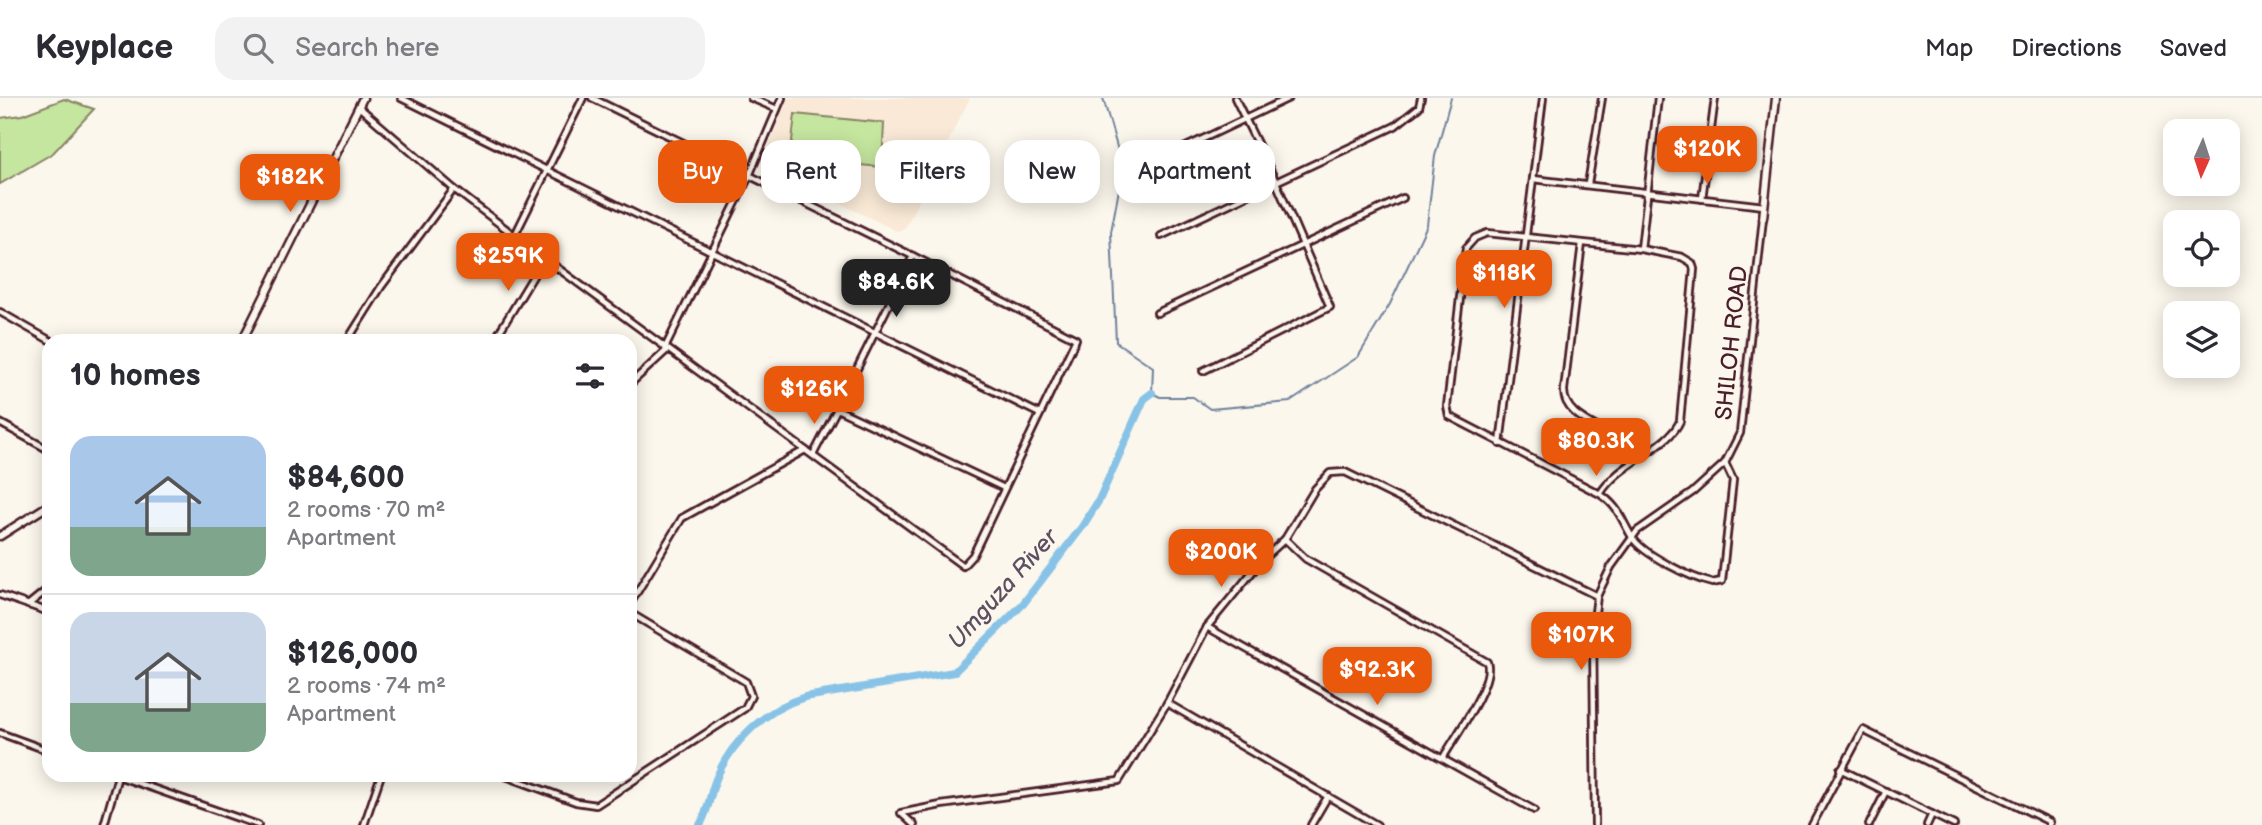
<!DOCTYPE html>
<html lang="en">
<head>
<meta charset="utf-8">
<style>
  body { margin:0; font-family:"Balsamiq Sans",sans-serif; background:#f2f2f3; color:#2b2b33; height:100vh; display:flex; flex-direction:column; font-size:26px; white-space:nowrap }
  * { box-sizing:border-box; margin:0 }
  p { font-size:23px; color:#7c7c81 }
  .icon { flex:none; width:38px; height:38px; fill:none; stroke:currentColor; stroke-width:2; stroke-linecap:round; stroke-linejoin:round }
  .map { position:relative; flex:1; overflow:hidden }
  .details { position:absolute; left:42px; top:236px; width:595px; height:448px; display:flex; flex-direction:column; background:#fff; border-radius:21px; box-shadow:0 4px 18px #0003 }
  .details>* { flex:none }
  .guide { position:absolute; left:658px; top:42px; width:665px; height:63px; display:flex; gap:14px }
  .needle { width:46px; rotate:183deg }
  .buttons { position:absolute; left:2163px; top:21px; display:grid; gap:14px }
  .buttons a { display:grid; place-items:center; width:77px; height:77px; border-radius:14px; background:#fff; box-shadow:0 4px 18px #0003; font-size:35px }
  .price { position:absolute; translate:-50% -60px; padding:0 16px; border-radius:14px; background:#ea580c; color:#fff; font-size:23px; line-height:46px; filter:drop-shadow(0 2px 4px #0008) }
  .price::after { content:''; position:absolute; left:50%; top:42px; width:21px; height:16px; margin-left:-10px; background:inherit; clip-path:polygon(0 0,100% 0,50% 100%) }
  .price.active { background:#222; color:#fff }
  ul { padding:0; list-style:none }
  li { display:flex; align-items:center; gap:21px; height:175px; padding:0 28px }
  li+li { border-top:2px solid #e1e1e2 }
  li span { display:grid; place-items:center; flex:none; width:196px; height:140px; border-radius:21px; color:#555 }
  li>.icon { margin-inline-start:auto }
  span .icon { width:84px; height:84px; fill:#fffc; stroke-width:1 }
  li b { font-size:30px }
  h2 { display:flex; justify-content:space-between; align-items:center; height:84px; padding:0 28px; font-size:30px }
  .chip { padding:0 24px; border-radius:21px; background:#fff; box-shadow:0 4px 18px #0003; font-size:24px; line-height:63px }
  .chip.active { background:#ea580c; color:#fff }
  header { display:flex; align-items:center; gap:42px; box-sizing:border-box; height:98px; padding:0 35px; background:#fff; border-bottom:2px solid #e1e1e2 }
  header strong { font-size:33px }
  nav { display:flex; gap:38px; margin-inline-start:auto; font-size:24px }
  .search { width:490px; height:63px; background:#f2f2f3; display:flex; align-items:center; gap:18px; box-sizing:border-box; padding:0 24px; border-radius:21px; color:#7c7c81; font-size:26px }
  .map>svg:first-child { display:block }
</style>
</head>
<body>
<header>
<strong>Keyplace</strong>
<div class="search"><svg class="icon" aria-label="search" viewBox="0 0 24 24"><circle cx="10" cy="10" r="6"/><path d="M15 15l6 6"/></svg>Search here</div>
<nav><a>Map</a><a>Directions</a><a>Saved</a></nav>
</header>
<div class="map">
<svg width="2262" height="727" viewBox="0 0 2262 727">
  <rect width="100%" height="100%" fill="#fbf7ec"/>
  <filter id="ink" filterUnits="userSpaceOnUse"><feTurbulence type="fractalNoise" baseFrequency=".0143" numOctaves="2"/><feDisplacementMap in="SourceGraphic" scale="14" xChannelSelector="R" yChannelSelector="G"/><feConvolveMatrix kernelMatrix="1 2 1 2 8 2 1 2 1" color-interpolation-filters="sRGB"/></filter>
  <g filter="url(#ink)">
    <path fill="#f9e9d6" d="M788 0H970L905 130 897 133 767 70 763 62Z"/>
    <g fill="#c5e69f" stroke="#888265" stroke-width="2">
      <path d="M64 1 94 11 53 55 0 86V20L22 17Z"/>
      <path d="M795 16 884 25 882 69 790 61Z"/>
    </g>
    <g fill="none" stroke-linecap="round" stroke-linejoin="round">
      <path stroke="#6f819c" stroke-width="2" d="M1103 0 1123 70 1111 134 1116 244 1153 269 1152 295 1160 299H1193L1210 311 1290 304 1358 259 1390 206 1427 127 1435 58 1451 0"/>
      <path stroke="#88c3e7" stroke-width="8" d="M700 727C710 709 709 698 716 681 731 643 766 611 805 599L954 574 1023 506 1082 429 1099 402 1144 301 1152 295"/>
      <defs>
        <g id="street">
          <path d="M401 0 1040 316"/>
          <path d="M592 0 913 158 837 311 1004 390"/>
          <path d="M751 0 777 11"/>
          <path d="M359 9 454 91 544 160 963 468 973 457 1076 241 913 158"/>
          <path d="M1167 58 1289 0"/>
          <path d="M1533 81 1764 108"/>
          <path d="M1588 86 1602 0"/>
          <path d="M1702 101 1715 0"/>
          <path d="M515 137 583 0"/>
          <path d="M1161 138 1395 28 1419 9 1421 0"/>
          <path d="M1582 145 1564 292C1563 326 1620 330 1637 360"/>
          <path d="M1641 151 1658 0"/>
          <path d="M0 214 51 243"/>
          <path d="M1157 215 1403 100"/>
          <path d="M347 243 381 189 454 91"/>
          <path d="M494 243 544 160"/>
          <path d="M665 250 749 78 782 0"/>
          <path d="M1203 273 1330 209 1276 84 1235 0"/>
          <path d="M630 286 667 252"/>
          <path d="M0 325 49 352"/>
          <path d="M1500 346 1543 0"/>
          <path d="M813 357 837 311"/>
          <path d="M1600 396C1620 363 1668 351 1680 323L1694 171 1692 165 1682 159 1641 151 1487 135 1475 140 1466 150 1447 308 1449 318 1600 396C1619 409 1621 421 1632 439 1643 457 1692 480 1712 485L1722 483 1733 382 1725 365 1740 335 1763 120"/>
          <path d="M1285 441 1306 461 1487 564C1495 584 1454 640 1443 660"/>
          <path d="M0 497 49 514"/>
          <path d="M630 506 682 420 805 352"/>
          <path d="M28 507 49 490"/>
          <path d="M1207 529 1534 712"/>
          <path d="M1167 605 1377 727"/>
          <path d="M0 635 49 653"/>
          <path d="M1840 671 1954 727"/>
          <path d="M115 677 258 727"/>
          <path d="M503 677 576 704 596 707 745 610 751 598 746 584 630 515"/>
          <path d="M104 727 118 678"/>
          <path d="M364 727 381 677"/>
          <path d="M914 727 901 715 941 707 1119 683 1167 605 1207 529 1263 461 1285 441 1315 391 1330 375 1345 374 1597 498"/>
          <path d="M1311 727 1328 698"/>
          <path d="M1595 727 1593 531 1597 498 1611 469 1637 433 1693 394 1725 365"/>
          <path d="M1812 727 1863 632 2050 724 2049 727"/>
          <path d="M1869 727 1886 693"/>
          <path d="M1927 727 1932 716"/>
        </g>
        <g id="secondary">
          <path d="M1763 120 1776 0"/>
          <path d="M242 243 363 0"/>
          <path d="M0 438 49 407"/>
        </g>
      </defs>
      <use href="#street" stroke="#4a1f2b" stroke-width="10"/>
      <use href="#secondary" stroke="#4a1f2b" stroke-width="11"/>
      <use href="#street" stroke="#fbf7ec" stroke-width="4.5"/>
      <use href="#secondary" stroke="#fbf7ec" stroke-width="6"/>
    </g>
  </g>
  <g text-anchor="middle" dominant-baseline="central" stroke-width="5" stroke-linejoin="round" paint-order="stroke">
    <g font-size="23" fill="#4a1f2b" stroke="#fbf7ec">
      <text transform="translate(1732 245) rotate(-84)">SHILOH ROAD</text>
    </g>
    <g font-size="24" font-style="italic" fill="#5d5063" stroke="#fbf7ec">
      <text transform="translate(1003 491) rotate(-48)">Umguza River</text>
    </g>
  </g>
</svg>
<div class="buttons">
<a><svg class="needle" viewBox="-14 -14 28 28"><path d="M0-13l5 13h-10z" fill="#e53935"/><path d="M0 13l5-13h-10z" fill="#7c7c81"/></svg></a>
<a><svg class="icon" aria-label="locate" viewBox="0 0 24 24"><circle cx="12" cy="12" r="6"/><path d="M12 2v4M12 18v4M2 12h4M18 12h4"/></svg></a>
<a><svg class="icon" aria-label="layers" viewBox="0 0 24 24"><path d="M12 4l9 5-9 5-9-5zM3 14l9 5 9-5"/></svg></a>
</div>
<b class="price" style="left:1707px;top:88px">$120K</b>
<b class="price" style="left:290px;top:116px">$182K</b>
<b class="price" style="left:508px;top:195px">$259K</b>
<b class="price" style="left:1504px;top:212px">$118K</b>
<b class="price active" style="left:896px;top:221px">$84.6K</b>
<b class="price" style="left:814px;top:328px">$126K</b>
<b class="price" style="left:1596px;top:380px">$80.3K</b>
<b class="price" style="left:1221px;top:491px">$200K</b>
<b class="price" style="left:1581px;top:574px">$107K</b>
<b class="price" style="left:1377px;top:609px">$92.3K</b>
<div class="guide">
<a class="chip active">Buy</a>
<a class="chip">Rent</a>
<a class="chip">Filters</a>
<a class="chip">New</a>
<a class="chip">Apartment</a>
</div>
<section class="details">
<h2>10 homes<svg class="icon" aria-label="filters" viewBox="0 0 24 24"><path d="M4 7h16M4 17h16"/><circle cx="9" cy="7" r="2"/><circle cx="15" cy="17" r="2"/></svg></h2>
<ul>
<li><span style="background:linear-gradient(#a9c7e8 65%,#7fa58c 0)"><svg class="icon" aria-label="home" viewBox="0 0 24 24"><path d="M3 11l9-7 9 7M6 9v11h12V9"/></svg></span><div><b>$84,600</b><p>2 rooms · 70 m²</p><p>Apartment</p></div></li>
<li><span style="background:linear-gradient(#c9d6e8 65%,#7fa58c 0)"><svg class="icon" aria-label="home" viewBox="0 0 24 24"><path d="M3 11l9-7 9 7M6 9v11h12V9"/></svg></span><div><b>$126,000</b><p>2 rooms · 74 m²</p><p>Apartment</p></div></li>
</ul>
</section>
</div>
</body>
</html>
